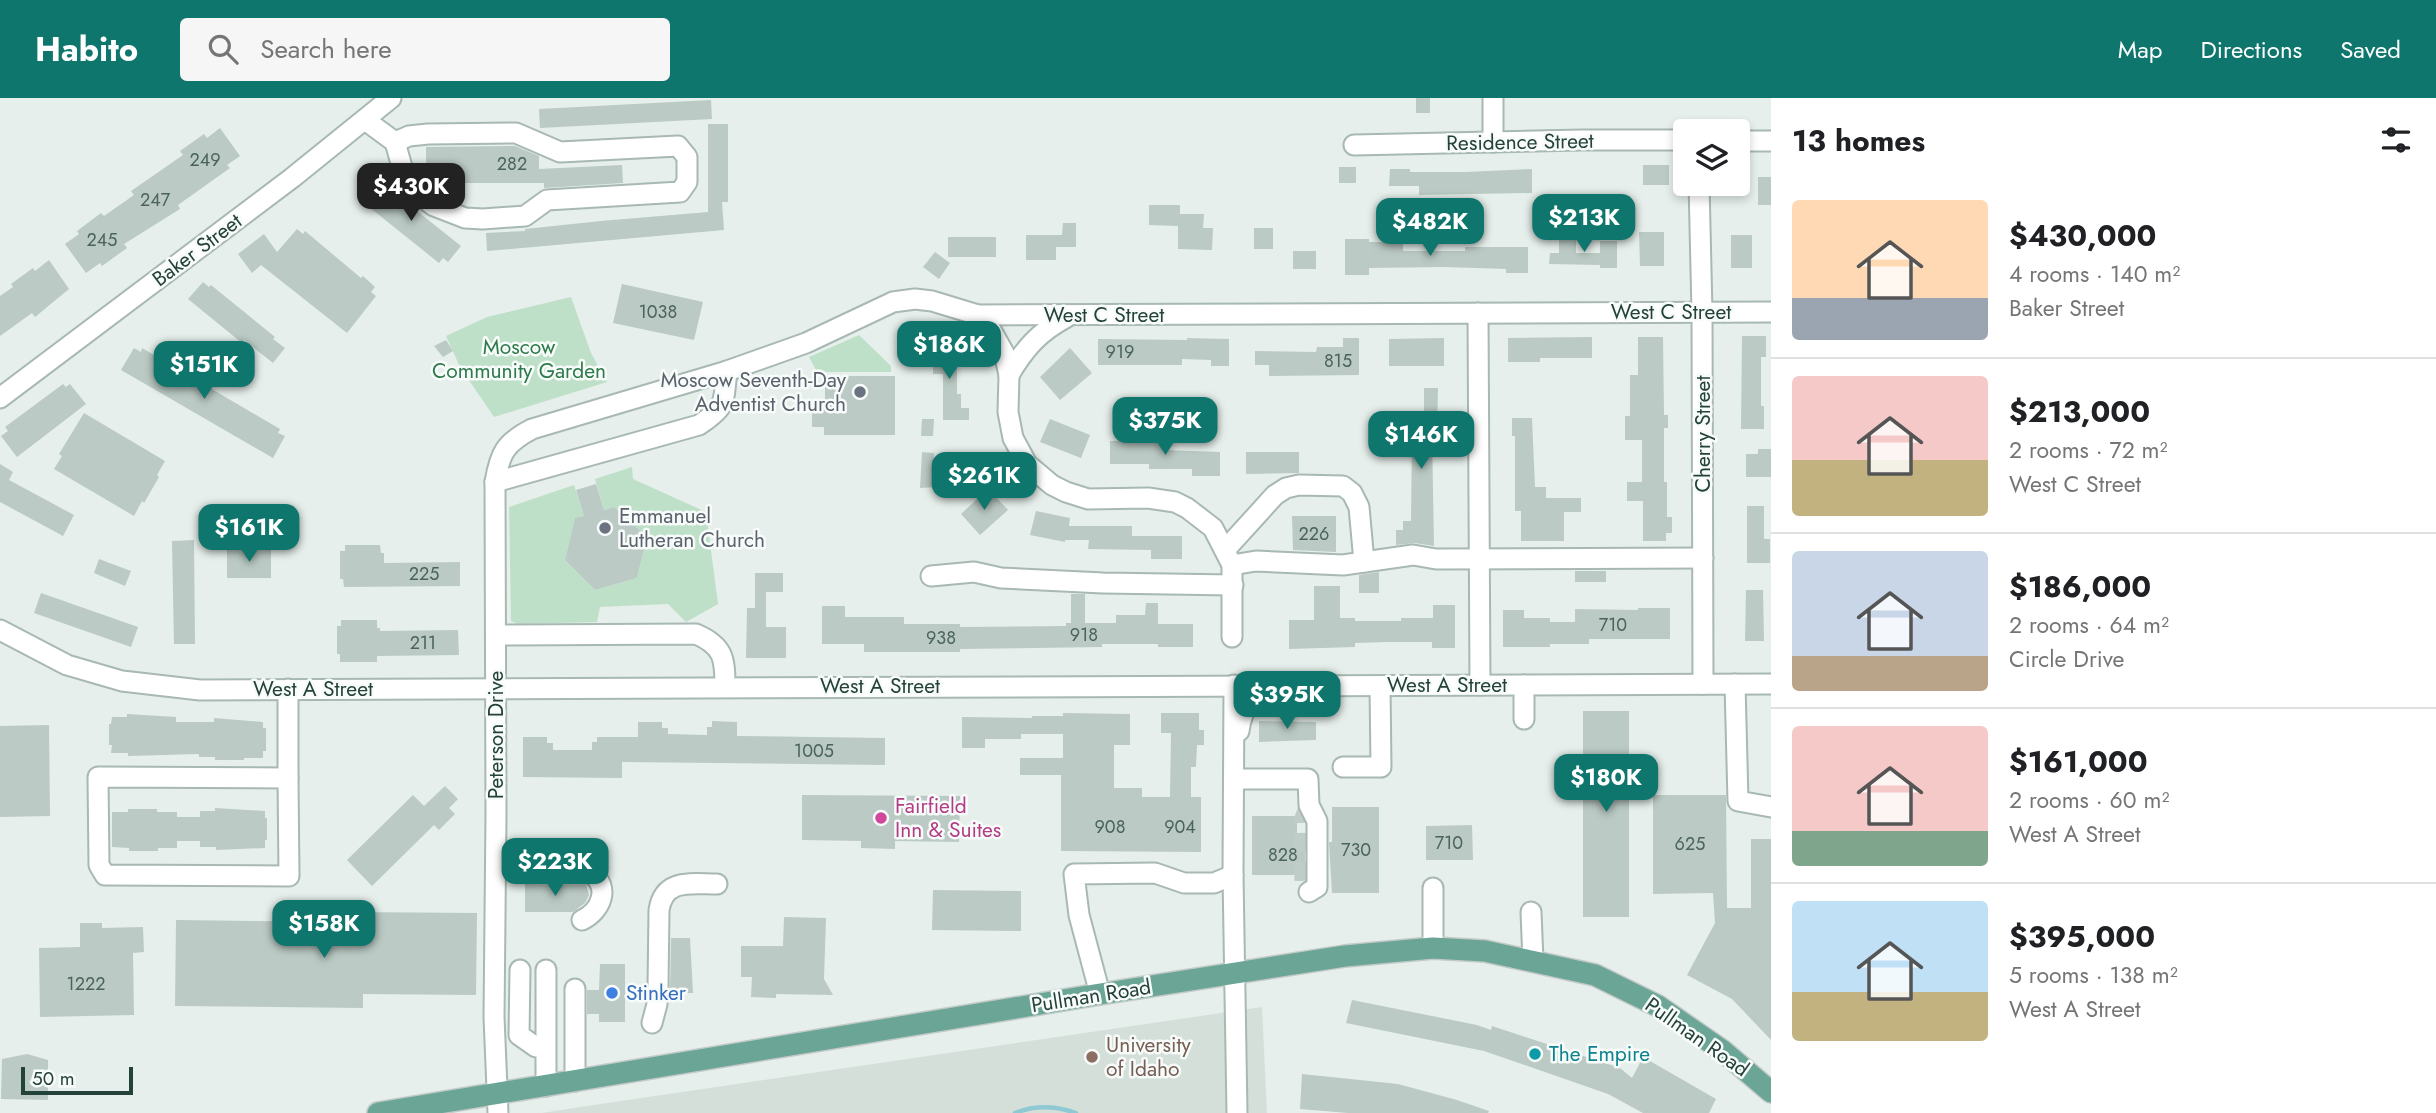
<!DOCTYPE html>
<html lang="en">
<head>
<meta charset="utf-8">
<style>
  body { margin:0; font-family:Jost,sans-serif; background:#f6f6f6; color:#202124; height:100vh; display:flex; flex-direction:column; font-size:26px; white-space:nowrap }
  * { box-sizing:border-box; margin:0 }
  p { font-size:23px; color:#757577 }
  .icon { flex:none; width:38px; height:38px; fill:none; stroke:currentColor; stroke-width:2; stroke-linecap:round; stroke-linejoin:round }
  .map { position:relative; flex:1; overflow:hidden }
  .drawer { display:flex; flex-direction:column; background:#fff; width:665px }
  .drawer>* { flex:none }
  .tools { position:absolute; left:1673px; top:21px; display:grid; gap:14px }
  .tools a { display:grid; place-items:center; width:77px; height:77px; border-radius:7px; background:#fff; box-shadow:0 4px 10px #0003; font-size:35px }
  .scale { position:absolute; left:21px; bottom:18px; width:112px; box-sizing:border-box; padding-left:7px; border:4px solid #24423a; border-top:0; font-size:19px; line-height:24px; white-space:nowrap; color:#24423a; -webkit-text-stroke:5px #f7fbf9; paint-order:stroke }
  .price { position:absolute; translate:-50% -60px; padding:0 16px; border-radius:14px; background:#0f766e; color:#fff; font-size:23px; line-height:46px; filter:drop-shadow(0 2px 4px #0008) }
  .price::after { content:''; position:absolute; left:50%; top:42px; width:21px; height:16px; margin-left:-10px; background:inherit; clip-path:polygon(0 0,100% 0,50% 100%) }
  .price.on { background:#222; color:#fff }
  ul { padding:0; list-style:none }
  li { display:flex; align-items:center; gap:21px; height:175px; padding:0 21px }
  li+li { border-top:2px solid #e0e0e0 }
  li span { display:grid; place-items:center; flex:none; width:196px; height:140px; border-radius:7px; color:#555 }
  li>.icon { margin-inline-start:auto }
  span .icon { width:84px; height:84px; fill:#fffc; stroke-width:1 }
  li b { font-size:30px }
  h2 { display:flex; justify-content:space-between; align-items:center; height:84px; padding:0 21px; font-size:30px }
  header { display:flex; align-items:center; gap:42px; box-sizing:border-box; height:98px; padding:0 35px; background:#0f766e; color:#fff }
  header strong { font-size:33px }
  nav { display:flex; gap:38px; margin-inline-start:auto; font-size:24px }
  .search { width:490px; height:63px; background:#f6f6f6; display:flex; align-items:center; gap:18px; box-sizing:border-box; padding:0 24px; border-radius:7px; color:#757577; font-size:26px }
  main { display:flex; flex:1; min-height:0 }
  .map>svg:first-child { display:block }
</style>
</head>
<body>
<header>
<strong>Habito</strong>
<div class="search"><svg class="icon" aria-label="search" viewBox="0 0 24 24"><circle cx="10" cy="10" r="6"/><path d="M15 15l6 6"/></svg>Search here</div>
<nav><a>Map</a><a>Directions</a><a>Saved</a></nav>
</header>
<main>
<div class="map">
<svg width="1771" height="1015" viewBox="0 0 1771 1015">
  <rect width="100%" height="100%" fill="#e6efeb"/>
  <path fill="#d4dfda" d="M1262 909 1267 1015H542L580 1009Z"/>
  <g fill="#bfe0c8">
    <path d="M571 199 591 255 607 284 494 319 460 269 446 238 487 219Z"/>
    <path d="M859 237 891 268V274H817L809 259Z"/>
    <path d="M632 369 633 381 706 414 718 506 686 524 668 506 600 509 597 524 518 526 511 523 509 409 574 387 584 418 575 421 565 462 595 492 637 480 647 439 614 409 604 412 595 381Z"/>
  </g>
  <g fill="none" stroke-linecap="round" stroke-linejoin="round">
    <path stroke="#8ec9d4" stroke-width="4.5" d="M1015 1015C1035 1007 1056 1008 1076 1015"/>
  </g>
  <g fill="#bbcac4">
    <rect x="1416" y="0" width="14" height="15"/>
    <path d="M711 2 712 21 540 30 539 11Z"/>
    <path d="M708 26H728V104H722L724 132 487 153 486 135 525 133V131L601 123 708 114Z"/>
    <path d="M220 30 240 58 227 67 230 70 178 107 180 111 124 146 127 150 102 168 100 165 86 175 65 146 79 136 77 133 101 115 104 118 134 97 131 93 183 57 180 53 204 36 207 40Z"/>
    <path d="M515 48 539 58V71L622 67 623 85 544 90V85H426V49Z"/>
    <rect x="1643" y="67" width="26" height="20"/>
    <rect x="1339" y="69" width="17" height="16"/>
    <path d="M1390 71H1410V74H1466L1532 71V95L1419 97V88H1389Z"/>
    <rect x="1758" y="79" width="13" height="28"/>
    <path d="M378 82 461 148 448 164 443 160 439 165 369 109 372 105 364 99Z"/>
    <path d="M1149 107H1180V116H1204L1203 130H1213L1212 152 1178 151V128L1149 127Z"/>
    <path d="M1063 125H1076V149H1056V162H1026V137H1062Z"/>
    <rect x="1254" y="130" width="19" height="21"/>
    <path d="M297 131 303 136 305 133 361 180 363 178 375 189 371 194 376 198 347 235 261 167 252 175 238 156 264 136 277 154Z"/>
    <path d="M1639 134H1664V168H1640Z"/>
    <path d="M1559 135 1576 136V155H1600V143H1617V170H1600V167L1549 166 1550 155H1559Z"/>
    <rect x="1731" y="137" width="21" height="33"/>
    <rect x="948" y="139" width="48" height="20"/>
    <path d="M1345 141H1369V144H1403V153H1465V149H1528V175H1506V171L1444 169 1369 170V177H1345Z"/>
    <rect x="1293" y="153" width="23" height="18"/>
    <path d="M935 154 950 165 939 181 923 169Z"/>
    <path d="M49 162 69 191 35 219 32 215 0 238V198L13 189 11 186 33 170 35 173Z"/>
    <path d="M203 184 209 189 211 187 275 239 273 241 285 250 273 265 244 242 242 245 188 201Z"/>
    <path d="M622 186 703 204 694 242 613 225Z"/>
    <rect x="910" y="223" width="25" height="17"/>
    <path d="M1742 238H1766V259H1761V308H1764V331H1741Z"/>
    <path d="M1592 239V260H1540V264H1508V240Z"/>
    <path d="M1638 239H1663L1664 317H1668V330H1664V384H1667V419H1672V435H1666V443H1643V403H1627V384H1642V342H1625V318H1630V277H1638Z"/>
    <path d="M1187 240 1229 241V268H1211V262L1182 261V267H1098V241L1187 242Z"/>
    <path d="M1343 240H1359V277L1269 278V267H1255V253L1316 254 1317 249H1343Z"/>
    <path d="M1444 240V268H1389V241Z"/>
    <path d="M446 242 453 253 443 259 434 248Z"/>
    <path d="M933 245H957V296H961V310H969V322H943V276H933Z"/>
    <path d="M134 250 141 254 142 250 280 331 278 335 285 338 273 360 121 272Z"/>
    <path d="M1070 250 1092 275 1060 302 1040 279Z"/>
    <path d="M825 278H895V337H824V329H812V310H825Z"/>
    <path d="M63 286 66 289 70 286 86 306 17 359 1 338 8 333 5 329Z"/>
    <path d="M1424 290H1438L1437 338H1432L1434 448 1415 445 1396 447V432H1403V423H1411L1412 337H1399L1400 313H1424Z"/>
    <path d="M84 315 165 363 157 377 159 379 144 405 142 403 134 418 54 371 62 358 59 356Z"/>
    <path d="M1512 320H1532L1535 389H1546V400H1581V414H1564V443H1521V413H1515V338H1512Z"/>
    <path d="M922 321H934L933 338H921Z"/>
    <path d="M1050 321 1090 337 1081 360 1040 344Z"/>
    <path d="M1163 342V352L1220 354V378H1192V371H1149V366H1110V343Z"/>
    <path d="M1758 351H1771V379H1746V356H1758Z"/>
    <path d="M922 354 934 355 933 377H937V389L920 390Z"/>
    <path d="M1246 354H1299V375L1246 376Z"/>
    <path d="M0 366 13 374 9 382 74 417 63 438 0 404Z"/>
    <path d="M596 386 604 412 614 409 647 439 637 480 595 492 565 462 575 420 584 418 576 392Z"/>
    <path d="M988 391 1008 412 980 437 961 416Z"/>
    <path d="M1747 408H1764V441H1770V465H1747Z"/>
    <path d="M1036 413 1070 420 1069 428H1132V438H1182V461H1151V452L1088 451 1089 442H1065V444L1030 437Z"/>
    <path d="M1292 418H1336V454L1293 452Z"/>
    <path d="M194 442 195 546H174L172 443Z"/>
    <path d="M345 447H380L381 455H384V465L460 464V488L344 489 343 481H340V453H345Z"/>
    <path d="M227 451 271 452V480H227Z"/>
    <path d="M99 461 131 473 125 488 94 475Z"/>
    <rect x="1575" y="473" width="31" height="11"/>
    <path d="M1379 474V495H1359V477Z"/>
    <path d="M755 475H783V494H766V529H786V560H746L747 510H755Z"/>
    <path d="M1314 488H1340V520H1355V523H1401V520H1433V507H1455V550H1432V544H1388L1355 545V549L1289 551V522H1314Z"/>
    <path d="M1746 492H1763L1764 543H1745Z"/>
    <path d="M41 495 138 529 131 549 34 515Z"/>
    <path d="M1071 496H1085V525H1116V517H1145L1146 505H1158V526H1193V549H1158V546H1102V549L960 551V554H864V546H822V508H845V519H904V526H960V529L1066 528V525H1071Z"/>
    <path d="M1638 510H1670V541H1589V546H1550V549H1503V512H1524V520H1550V524H1575V511L1638 512Z"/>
    <path d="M341 522H377V530H380V533L458 532 459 557 377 558V564H340V556H337V528H341Z"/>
    <rect x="1583" y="613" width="46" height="206"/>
    <path d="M1063 615 1130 616V647H1114V690H1142V699H1170L1171 635H1161V615H1199V632H1204V647H1197L1196 669H1191V699H1201V754L1061 753V677H1020V660H1063V636H1021V641H985V650H962V619L1032 620V618H1063Z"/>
    <path d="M127 616 176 619V624H214V620L263 624V630H266V653H263V660H244V662H215V659H199V656L128 658V655H111L112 647H109V626H111L112 619H127Z"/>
    <path d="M712 623 737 624V638L885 640V667L622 664V680L523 679V639H547V645H553V652H592V644H597V639H638V624H662V630H668V636L707 637V629H712Z"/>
    <path d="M1259 623 1316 624V642L1259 644Z"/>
    <path d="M49 627 50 718 0 719V628Z"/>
    <path d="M445 688 458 701 449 710 455 716 439 732 434 727 372 788 347 762 413 697 424 708Z"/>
    <path d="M802 697 960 698 959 744 895 743V751L861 750V743L802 742Z"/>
    <path d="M1653 697H1726L1727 810H1751V741H1771V942L1732 901 1687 877 1715 825 1713 795 1653 796Z"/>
    <path d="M1332 709H1379V795H1332L1329 744H1332Z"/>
    <path d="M215 710 265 713V720H267V742H265V750L216 752V749H200V743H177V750H158V753H129V750L112 749V714H128V711H157V714H177V719H200V713H215Z"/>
    <path d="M1252 718H1297V744H1305V770H1298V777H1252Z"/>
    <path d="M1472 727 1473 762H1426V728Z"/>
    <path d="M525 786 586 787 589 797 585 805 573 814H525Z"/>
    <path d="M933 792 1021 793V833L932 832Z"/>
    <path d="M351 814 477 815 476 897 363 896V910L175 908 176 822 351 824Z"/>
    <path d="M784 819 826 820 824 881 833 897 776 896V900L751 899 752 879H741V848H783Z"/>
    <path d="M80 825H102V830L143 829 144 854 133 855 134 917 40 919 39 850 80 849Z"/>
    <path d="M671 840H690L693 895H670Z"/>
    <path d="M600 866H625V924H599V916H587V892H599Z"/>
    <path d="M1352 902 1477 927 1491 932 1492 928 1620 970 1632 980 1643 959 1716 1001 1709 1015H1643L1608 996 1484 953 1346 925Z"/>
    <path d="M27 956 48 962V1002L1 1001 2 961Z"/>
    <path d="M1302 976 1398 986 1457 1002 1489 1013 1488 1015H1348L1300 1011Z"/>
  </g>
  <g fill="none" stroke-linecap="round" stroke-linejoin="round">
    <path stroke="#bfccc8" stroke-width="19" stroke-dasharray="19 10" stroke-linecap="butt" d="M1309 707 1303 723 1304 789 1309 794"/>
    <defs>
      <g id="minor">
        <path d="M1493 0V44"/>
        <path d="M365 22 395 44 404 76 419 97 434 108 465 120 483 121 525 118 547 102 680 94 687 84V59L678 48 560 54 516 35 428 36 409 38 395 44"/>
        <path d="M1738 43H1771"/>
        <path d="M1354 47 1582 42H1685"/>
        <path d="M1699 86 1702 214 1703 586"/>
        <path d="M1478 215 1480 587"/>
        <path d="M978 217 991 232 1004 255 1009 277 1008 314 1013 340 1027 366 1052 387 1066 394 1088 401 1148 400 1175 404 1187 410 1213 430 1232 467V539"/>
        <path d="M1009 277C1025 250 1039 234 1067 219"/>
        <path d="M0 300 292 80 391 0"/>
        <path d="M495 384 699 327C727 308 723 306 727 273"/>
        <path d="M1225 452 1275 397 1286 390 1299 387 1343 388 1352 395 1359 409 1364 464"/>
        <path d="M1232 467 1256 463 1343 467 1413 457 1436 461 1703 460"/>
        <path d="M931 478 974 474 1001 480 1103 485 1233 487"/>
        <path d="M0 532 67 567 122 583 200 592 1771 586"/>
        <path d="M496 537 696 536C724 548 725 561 725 589"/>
        <path d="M1735 586 1738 703 1771 709"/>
        <path d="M1234 587 1233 777 1237 1015"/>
        <path d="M1524 587V621"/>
        <path d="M288 591V680"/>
        <path d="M1239 633C1243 602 1256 599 1285 596"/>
        <path d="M1343 669H1381L1380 588"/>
        <path d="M98 679 288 680 289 778 105 777 99 767Z"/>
        <path d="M1234 681H1308L1309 707 1317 723V789L1309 794"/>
        <path d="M520 763 527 774 591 775C611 789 601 813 582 822"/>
        <path d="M1433 790V850"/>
        <path d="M1531 814 1533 863"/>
        <path d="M520 872 519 937 536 949"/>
        <path d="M575 891V983"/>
        <path d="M1100 896 1079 817 1074 776 1155 775 1184 785H1214L1233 777"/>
        <path d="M652 925 657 906 658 888 659 812C664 780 691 786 717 786"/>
        <path d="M546 988V872"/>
        <path d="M498 1015 494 919 496 717 495 384C500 355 505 345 532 331L727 273 806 245 893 204 915 201 932 203 978 217 1771 214"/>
      </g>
      <path id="major" d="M378 1015 1100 896 1345 858 1433 850 1485 853 1595 877 1658 908 1723 953 1771 994"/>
    </defs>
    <use href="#minor" stroke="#a8b8b2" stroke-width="23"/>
    <use href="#major" stroke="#c2cac8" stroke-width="24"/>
    <use href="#minor" stroke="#fff" stroke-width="19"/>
    <use href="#major" stroke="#6aa596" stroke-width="21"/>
  </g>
  <g fill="#6b7280" stroke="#f7fbf9" stroke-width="2.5">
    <circle cx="860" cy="294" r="7"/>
    <circle cx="605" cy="430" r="7"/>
  </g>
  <circle fill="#d1479c" stroke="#f7fbf9" stroke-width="2.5" cx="881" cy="720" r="7"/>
  <circle fill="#3f7fe0" stroke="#f7fbf9" stroke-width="2.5" cx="612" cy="895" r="7"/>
  <circle fill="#0f9aa8" stroke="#f7fbf9" stroke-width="2.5" cx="1535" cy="956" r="7"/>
  <circle fill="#8d6e63" stroke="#f7fbf9" stroke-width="2.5" cx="1092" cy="959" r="7"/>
  <g text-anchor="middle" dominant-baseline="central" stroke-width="5" stroke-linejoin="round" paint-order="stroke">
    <g font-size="18" fill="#4a645c">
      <text x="205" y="62">249</text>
      <text x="512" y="66">282</text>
      <text x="155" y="102">247</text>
      <text x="102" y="142">245</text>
      <text x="658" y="214">1038</text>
      <text x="1120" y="254">919</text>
      <text x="1338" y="263">815</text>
      <text x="1314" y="436">226</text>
      <text x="424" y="476">225</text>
      <text x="1613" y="527">710</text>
      <text x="1084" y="537">918</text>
      <text x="941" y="540">938</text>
      <text x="423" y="545">211</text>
      <text x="814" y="653">1005</text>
      <text x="1110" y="729">908</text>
      <text x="1180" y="729">904</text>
      <text x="1449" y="745">710</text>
      <text x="1690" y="746">625</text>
      <text x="1356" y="752">730</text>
      <text x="1283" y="757">828</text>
      <text x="86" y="886">1222</text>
    </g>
    <g font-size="21" fill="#24423a" stroke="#f7fbf9">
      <text transform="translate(1520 44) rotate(-1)">Residence Street</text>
      <text transform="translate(197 152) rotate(-37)">Baker Street</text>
      <text x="1671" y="214">West C Street</text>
      <text x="1104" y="217">West C Street</text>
      <text transform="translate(1703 336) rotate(-90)">Cherry Street</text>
      <text x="1447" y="587">West A Street</text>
      <text x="880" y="588">West A Street</text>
      <text x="313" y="591">West A Street</text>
      <text transform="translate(496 637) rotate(-90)">Peterson Drive</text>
      <text transform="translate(1091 898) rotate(-9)">Pullman Road</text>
      <text transform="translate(1697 939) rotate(35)">Pullman Road</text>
    </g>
    <g font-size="21" fill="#2d7a4b" stroke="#f7fbf9">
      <text x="519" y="249">Moscow<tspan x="519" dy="24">Community Garden</tspan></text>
    </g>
    <g font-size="21" fill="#5b616d" stroke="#f7fbf9" text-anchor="end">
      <text x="846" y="282">Moscow Seventh-Day<tspan x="846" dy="24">Adventist Church</tspan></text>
      <text x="619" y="418" text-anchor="start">Emmanuel<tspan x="619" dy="24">Lutheran Church</tspan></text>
    </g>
    <g font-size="21" fill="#b23c85" stroke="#f7fbf9" text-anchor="start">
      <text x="895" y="708">Fairfield<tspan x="895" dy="24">Inn &amp; Suites</tspan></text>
    </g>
    <g font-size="21" fill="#366cbe" stroke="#f7fbf9" text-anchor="start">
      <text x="626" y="895">Stinker</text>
    </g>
    <g font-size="21" fill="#785e54" stroke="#f7fbf9" text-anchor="start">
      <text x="1106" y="947">University<tspan x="1106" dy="24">of Idaho</tspan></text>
    </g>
    <g font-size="21" fill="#0d838f" stroke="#f7fbf9" text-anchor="start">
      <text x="1549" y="956">The Empire</text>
    </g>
  </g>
</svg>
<div class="tools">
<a><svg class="icon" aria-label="layers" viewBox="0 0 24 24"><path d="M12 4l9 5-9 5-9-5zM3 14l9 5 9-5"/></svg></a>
</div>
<div class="scale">50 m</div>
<b class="price on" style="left:411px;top:125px">$430K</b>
<b class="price" style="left:1584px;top:156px">$213K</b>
<b class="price" style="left:1430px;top:160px">$482K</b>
<b class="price" style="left:949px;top:283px">$186K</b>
<b class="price" style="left:204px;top:303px">$151K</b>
<b class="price" style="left:1165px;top:359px">$375K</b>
<b class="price" style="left:1421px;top:373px">$146K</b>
<b class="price" style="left:984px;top:414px">$261K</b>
<b class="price" style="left:249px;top:466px">$161K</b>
<b class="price" style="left:1287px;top:633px">$395K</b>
<b class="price" style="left:1606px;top:716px">$180K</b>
<b class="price" style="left:555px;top:800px">$223K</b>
<b class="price" style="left:324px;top:862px">$158K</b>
</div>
<section class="drawer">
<h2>13 homes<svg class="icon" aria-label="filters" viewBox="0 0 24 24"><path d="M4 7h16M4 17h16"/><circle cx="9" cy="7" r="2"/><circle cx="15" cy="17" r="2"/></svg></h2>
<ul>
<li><span style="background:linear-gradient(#ffd9b3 70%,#9aa5b1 0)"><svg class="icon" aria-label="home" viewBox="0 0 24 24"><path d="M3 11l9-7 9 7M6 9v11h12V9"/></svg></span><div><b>$430,000</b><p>4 rooms · 140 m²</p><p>Baker Street</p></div></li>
<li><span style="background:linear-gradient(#f6c9c9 60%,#c2b280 0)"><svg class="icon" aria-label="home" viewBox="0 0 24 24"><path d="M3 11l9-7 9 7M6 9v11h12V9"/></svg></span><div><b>$213,000</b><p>2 rooms · 72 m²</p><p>West C Street</p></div></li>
<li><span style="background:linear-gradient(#c9d6e8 75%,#b9a48a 0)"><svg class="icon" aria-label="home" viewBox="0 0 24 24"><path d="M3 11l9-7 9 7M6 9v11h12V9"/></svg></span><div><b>$186,000</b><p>2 rooms · 64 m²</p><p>Circle Drive</p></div></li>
<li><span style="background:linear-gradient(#f6c9c9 75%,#7fa58c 0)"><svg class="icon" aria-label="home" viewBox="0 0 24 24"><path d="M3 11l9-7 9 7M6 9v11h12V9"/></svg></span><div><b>$161,000</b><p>2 rooms · 60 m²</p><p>West A Street</p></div></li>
<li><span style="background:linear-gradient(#bfe0f5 65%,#c2b280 0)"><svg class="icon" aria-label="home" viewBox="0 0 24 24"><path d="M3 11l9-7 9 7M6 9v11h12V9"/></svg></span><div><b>$395,000</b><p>5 rooms · 138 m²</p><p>West A Street</p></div></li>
</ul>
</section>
</main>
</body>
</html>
